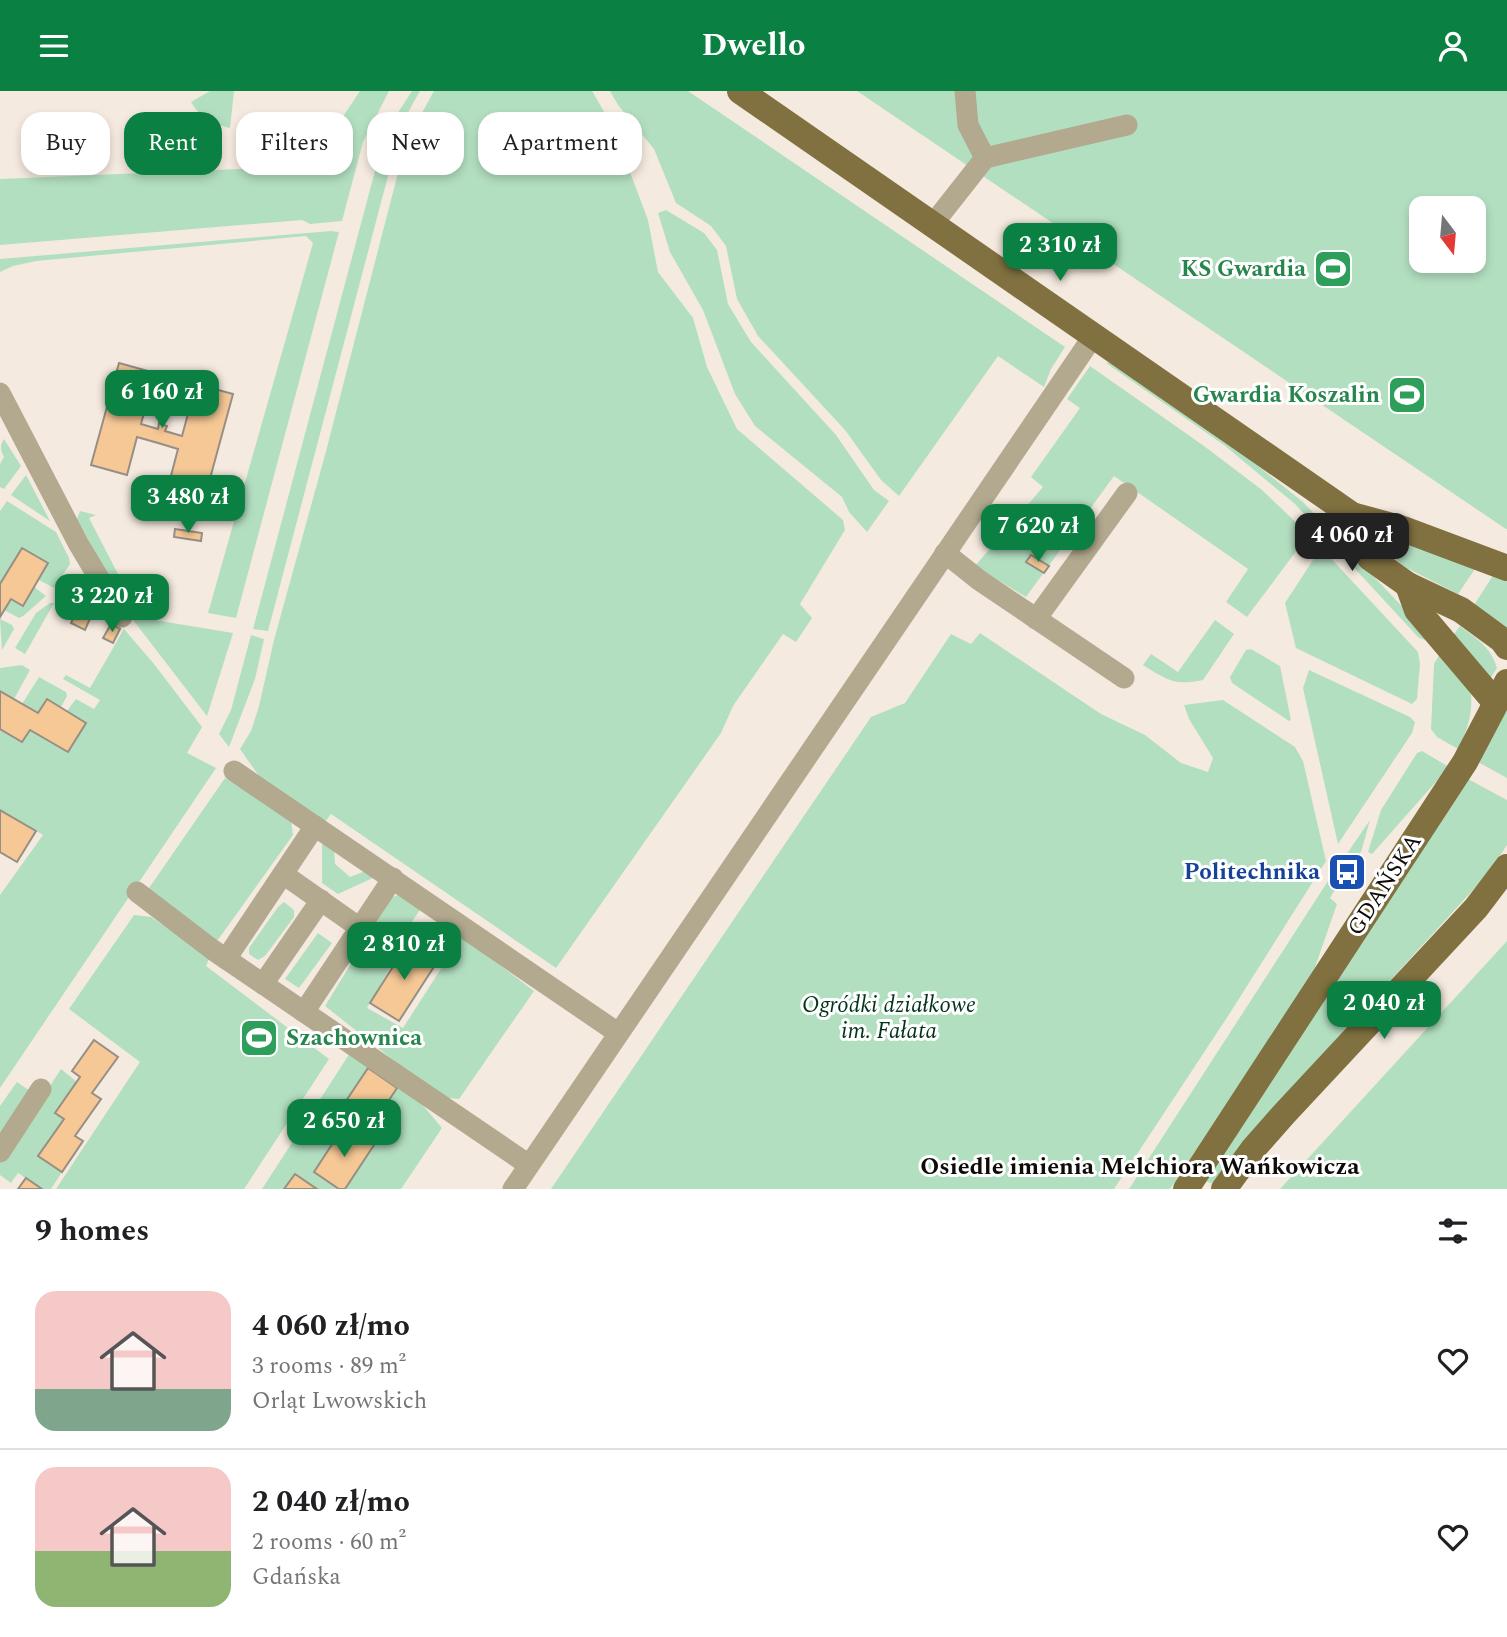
<!DOCTYPE html>
<html lang="en">
<head>
<meta charset="utf-8">
<style>
  body { margin:0; font-family:Spectral,serif; background:#f2f2f2; color:#202124; height:100vh; display:flex; flex-direction:column; font-size:26px; white-space:nowrap }
  * { box-sizing:border-box; margin:0 }
  p { font-size:23px; color:#757577 }
  .icon { flex:none; width:38px; height:38px; fill:none; stroke:currentColor; stroke-width:2; stroke-linecap:round; stroke-linejoin:round }
  .map { position:relative; height:1098px; overflow:hidden }
  .panel { display:flex; flex-direction:column; background:#fff; flex:1 }
  .panel>* { flex:none }
  .guide { position:absolute; left:21px; top:21px; width:700px; height:63px; display:flex; gap:14px }
  .needle { width:46px; rotate:164deg }
  .tools { position:absolute; left:1409px; top:105px; display:grid; gap:14px }
  .tools a { display:grid; place-items:center; width:77px; height:77px; border-radius:14px; background:#fff; box-shadow:0 4px 10px #0003; font-size:35px }
  .price { position:absolute; translate:-50% -60px; padding:0 16px; border-radius:14px; background:#0b8043; color:#fff; font-size:23px; line-height:46px; filter:drop-shadow(0 2px 4px #0008) }
  .price::after { content:''; position:absolute; left:50%; top:42px; width:21px; height:16px; margin-left:-10px; background:inherit; clip-path:polygon(0 0,100% 0,50% 100%) }
  .price.on { background:#222; color:#fff }
  ul { padding:0; list-style:none }
  li { display:flex; align-items:center; gap:21px; height:175px; padding:0 35px }
  li+li { border-top:2px solid #e0e0e0 }
  li span { display:grid; place-items:center; flex:none; width:196px; height:140px; border-radius:21px; color:#555 }
  li>.icon { margin-inline-start:auto }
  span .icon { width:84px; height:84px; fill:#fffc; stroke-width:1 }
  li b { font-size:30px }
  h2 { display:flex; justify-content:space-between; align-items:center; height:84px; padding:0 35px; font-size:30px }
  .tag { padding:0 24px; border-radius:21px; background:#fff; box-shadow:0 4px 10px #0003; font-size:24px; line-height:63px }
  .tag.on { background:#0b8043; color:#fff }
  header { display:flex; justify-content:space-between; align-items:center; height:91px; padding:0 35px; background:#0b8043; color:#fff; font-size:32px; font-weight:700 }
  .map>svg:first-child { display:block }
</style>
</head>
<body>
<header><svg class="icon" aria-label="menu" viewBox="0 0 24 24"><path d="M4 6h16M4 12h16M4 18h16"/></svg>Dwello<svg class="icon" aria-label="person" viewBox="0 0 24 24"><circle cx="12" cy="8" r="4"/><path d="M4 21q1-7 8-7t8 7"/></svg></header>
<div class="map">
<svg width="1507" height="1098" viewBox="0 0 1507 1098">
  <rect width="100%" height="100%" fill="#f5eadf"/>
  <g fill="#b3dfc1" fill-rule="evenodd">
    <path d="M210 0H234L230 37C213 33 200 27 191 11Z"/>
    <path d="M360 0H389L363 51 342 130 310 133 302 129 0 154V88L310 75Z"/>
    <path d="M412 0H420L402 32 268 540 253 538 379 65 392 31Z"/>
    <path d="M434 0H592L613 36 648 129 658 181 693 227 707 276 737 338 843 429 845 439 800 513 812 527 796 551 783 543 733 615 721 642 556 877 331 723 325 731 261 688 240 658 251 640 259 615 274 549 325 364 398 82 413 38Z"/>
    <path d="M610 0H688L1065 256 1051 278 1044 296 998 265 899 405 881 389 845 339 758 245 737 208 726 155 711 135 676 112 654 58 618 14Z"/>
    <path d="M857 0H1507V438H1506ZM1421 117H1474V170H1421Z"/>
    <path d="M666 119 704 142 717 159 728 213 751 251 836 344 874 399 889 410 867 441 849 421 842 406 755 335 735 303 703 219 670 161 658 122Z"/>
    <path d="M331 140 339 141 236 527 208 522 313 152 306 145 36 170 13 175 0 181V168Z"/>
    <path d="M1113 271 1217 342 1303 411 1430 545 1425 549 1419 547 1295 413 1224 354 1106 272Z"/>
    <path d="M1090 275 1204 355 1262 399 1306 441 1300 455 1247 526 1226 511 1248 478 1114 385 1026 506 975 475 1043 396 1031 386 1080 317 1067 308Z"/>
    <path d="M4 348 21 375 4 398 0 396V373L4 366C0 359 0 354 4 348Z"/>
    <path d="M26 384 50 430 11 404Z"/>
    <path d="M7 410 56 441 69 467 70 473 54 497 39 489 48 472 22 457 0 493V420Z"/>
    <path d="M80 420 96 424 89 427 133 512H123L77 428Z"/>
    <path d="M1371 438 1477 475 1458 503 1403 475 1367 444Z"/>
    <path d="M1325 461 1418 561 1420 573 1417 608 1412 613 1296 557 1285 512 1315 466Z"/>
    <path d="M1494 483 1507 488V536L1474 514Z"/>
    <path d="M91 495 100 509 92 523 78 516Z"/>
    <path d="M34 496 46 505 23 525 19 527 4 519 11 508 23 515Z"/>
    <path d="M50 512H54L25 563 15 557 36 522Z"/>
    <path d="M130 525 233 542 207 625Z"/>
    <path d="M0 528 12 534 14 538 2 559Z"/>
    <path d="M1215 529 1234 543 1203 589C1174 595 1167 589 1143 574L1151 563 1178 581Z"/>
    <path d="M1460 535C1477 548 1491 556 1497 577L1488 591 1451 547Z"/>
    <path d="M124 538 154 573 202 636 187 662 216 677 0 997V804L43 744 0 719V638L22 651 30 639 68 661 86 632 67 620 76 608 94 618 100 609 63 588 66 584 90 597Z"/>
    <path d="M980 542 1101 623 1145 644 1181 672 1208 681 1213 667 1189 628 1184 614 1223 609 1295 656 1303 670 1326 770 1228 925 1114 1098H551L871 626 905 612 951 543 971 553Z"/>
    <path d="M251 544 264 548 255 588 229 656 219 643 231 619Z"/>
    <path d="M1251 558 1280 575 1291 629 1289 630 1232 592 1230 586 1246 559Z"/>
    <path d="M1441 561C1448 568 1459 576 1465 584 1478 606 1469 638 1458 658L1437 646 1431 638 1434 573Z"/>
    <path d="M22 574 30 579 14 608 0 600V577Z"/>
    <path d="M1309 579 1410 626 1415 631 1412 642 1338 753 1303 597Z"/>
    <path d="M39 586 66 601 67 605 61 616 47 608 38 622 22 613Z"/>
    <path d="M1506 619 1507 621V687L1478 671Z"/>
    <path d="M1422 660 1449 676 1372 763 1368 761 1381 719 1417 662Z"/>
    <path d="M225 687 291 729 293 744 215 853 147 800Z"/>
    <path d="M1468 688 1507 709V754L1495 772 1472 800 1255 1037 1213 1093 1205 1090Z"/>
    <path d="M1370 729 1361 761 1354 768 1346 764Z"/>
    <path d="M322 749 334 756 335 773 350 786 368 779 375 786 338 803 322 792Z"/>
    <path d="M1339 773 1348 777 1330 807 1337 813 1313 882 1170 1098H1129Z"/>
    <path d="M402 803 422 816 402 845 404 852 367 917 403 937 462 845 534 900 459 1008 440 1006 325 915 392 806Z"/>
    <path d="M284 811 294 819V826L265 865 258 869 249 863V857L278 816Z"/>
    <path d="M134 824 151 826 210 865 206 875 329 968 244 1098H56L140 971 69 918Z"/>
    <path d="M318 842 332 852 299 897 285 888Z"/>
    <path d="M1507 850V1098H1280Z"/>
    <path d="M350 962 415 1005 442 1037 401 1098H317L295 1083 284 1098H262Z"/>
    <path d="M61 978 77 991 64 1028 38 1065 62 1081 51 1098H42L18 1082 11 1092 0 1084V1072Z"/>
    <path d="M17 991 33 1002 0 1050V1015Z"/>
  </g>
  <g fill="#f5c895" stroke="#978e84" stroke-width="2">
    <path d="M119 272 155 282 141 333 158 338 159 332 167 335 165 340 182 345 196 293 233 303 205 406 168 396 178 358 158 352 137 346 127 384 91 374Z"/>
    <path d="M175 438 202 442 201 450 174 446Z"/>
    <path d="M22 457 48 472 23 515 11 508 0 526V493Z"/>
    <path d="M1031 464 1049 475 1044 482 1026 471Z"/>
    <path d="M78 516 92 523 85 539 71 532Z"/>
    <path d="M111 533 120 538 113 552 103 547Z"/>
    <path d="M0 600 38 622 47 608 86 632 68 661 30 639 22 651 0 638Z"/>
    <path d="M0 719 36 740 17 771 0 761Z"/>
    <path d="M408 852 437 871 399 930 370 912Z"/>
    <path d="M94 949 118 966 92 1002 101 1008 75 1045 83 1050 62 1081 38 1065 64 1028 55 1022 80 986 72 980Z"/>
    <path d="M368 977 397 997 367 1042 338 1022Z"/>
    <path d="M344 1035 374 1054 345 1098H339L314 1081Z"/>
    <path d="M295 1083 317 1098H284Z"/>
    <path d="M26 1087 42 1098H18Z"/>
  </g>
  <g fill="none" stroke-linecap="round" stroke-linejoin="round">
    <g stroke="#b2a98f" stroke-width="21">
      <path d="M985 67 1127 34"/>
      <path d="M933 133 985 67 968 34 965 0"/>
      <path d="M0 302 78 452 122 526"/>
      <path d="M945 462 979 489 1124 587"/>
      <path d="M1036 528 1127 402"/>
      <path d="M234 680 618 942"/>
      <path d="M283 783 360 837"/>
      <path d="M137 801 213 859 529 1074"/>
      <path d="M226 868 315 735"/>
      <path d="M263 893 321 809"/>
      <path d="M304 921 393 787"/>
      <path d="M0 1061 41 998"/>
      <path d="M513 1098 1094 244"/>
    </g>
    <g stroke="#817140" stroke-width="26">
      <path d="M740 0 1352 424 1403 438 1507 477"/>
      <path d="M1352 424 1370 467 1408 494 1461 519 1502 549 1507 556"/>
      <path d="M1408 494 1417 519 1495 611"/>
      <path d="M1186 1098 1465 671 1507 591"/>
      <path d="M1224 1098 1254 1057 1284 1023 1476 817 1507 776"/>
    </g>
  </g>
  <defs>
    <symbol id="stadium-square" viewBox="-11 -11 22 22"><rect x="-9" y="-9" width="18" height="18" rx="4" fill="#2e9e5b" stroke="#fff"/><path d="M0-5a6.5 5 0 1 0 0 10a6.5 5 0 1 0 0-10ZM-3.5-1.8h7v3.6h-7Z" fill="#fff"/></symbol>
    <symbol id="bus-square" viewBox="-11 -11 22 22"><rect x="-9" y="-9" width="18" height="18" rx="4" fill="#1a4fb4" stroke="#fff"/><path d="M-5-6H5V4H4V6H2V4H-2V6H-4V4H-5ZM-3.5-4V0h7V-4ZM-3.5 1.2v1.5H-2V1.2ZM2 1.2v1.5H3.5V1.2Z" fill="#fff"/></symbol>
  </defs>
  <g fill-rule="evenodd">
    <use href="#stadium-square" x="1311" y="156" width="44" height="44"/>
    <use href="#stadium-square" x="1385" y="282" width="44" height="44"/>
    <use href="#bus-square" x="1325" y="759" width="44" height="44"/>
    <use href="#stadium-square" x="237" y="925" width="44" height="44"/>
  </g>
  <g text-anchor="middle" dominant-baseline="central" stroke-width="6" stroke-linejoin="round" paint-order="stroke">
    <g font-size="23" font-weight="bold" fill="#27864d" stroke="#fff" text-anchor="end">
      <text x="1306" y="178">KS Gwardia</text>
      <text x="1380" y="304">Gwardia Koszalin</text>
      <text x="286" y="947" text-anchor="start">Szachownica</text>
    </g>
    <g font-size="23" font-weight="bold" fill="#164399" stroke="#fff" text-anchor="end">
      <text x="1320" y="781">Politechnika</text>
    </g>
    <g font-size="23" fill="#0f0b08" stroke="#fff">
      <text transform="translate(1385 794) rotate(-57)">GDAŃSKA</text>
    </g>
    <g font-size="23" font-style="italic" fill="#02331a" stroke="#fff">
      <text x="889" y="914">Ogródki działkowe<tspan x="889" dy="26">im. Fałata</tspan></text>
    </g>
    <g font-size="24" font-weight="bold" fill="#0f0b08" stroke="#fff">
      <text x="1140" y="1076">Osiedle imienia Melchiora Wańkowicza</text>
    </g>
  </g>
</svg>
<div class="tools">
<a><svg class="needle" viewBox="-14 -14 28 28"><path d="M0-13l5 13h-10z" fill="#e53935"/><path d="M0 13l5-13h-10z" fill="#757577"/></svg></a>
</div>
<b class="price" style="left:1060px;top:192px">2 310 zł</b>
<b class="price" style="left:162px;top:339px">6 160 zł</b>
<b class="price" style="left:188px;top:444px">3 480 zł</b>
<b class="price" style="left:1038px;top:473px">7 620 zł</b>
<b class="price on" style="left:1352px;top:482px">4 060 zł</b>
<b class="price" style="left:112px;top:543px">3 220 zł</b>
<b class="price" style="left:404px;top:891px">2 810 zł</b>
<b class="price" style="left:1384px;top:950px">2 040 zł</b>
<b class="price" style="left:344px;top:1068px">2 650 zł</b>
<div class="guide">
<a class="tag">Buy</a>
<a class="tag on">Rent</a>
<a class="tag">Filters</a>
<a class="tag">New</a>
<a class="tag">Apartment</a>
</div>
</div>
<section class="panel">
<h2>9 homes<svg class="icon" aria-label="filters" viewBox="0 0 24 24"><path d="M4 7h16M4 17h16"/><circle cx="9" cy="7" r="2"/><circle cx="15" cy="17" r="2"/></svg></h2>
<ul>
<li><span style="background:linear-gradient(#f6c9c9 70%,#7fa58c 0)"><svg class="icon" aria-label="home" viewBox="0 0 24 24"><path d="M3 11l9-7 9 7M6 9v11h12V9"/></svg></span><div><b>4 060 zł/mo</b><p>3 rooms · 89 m²</p><p>Orląt Lwowskich</p></div><svg class="icon" aria-label="heart" viewBox="0 0 24 24"><path d="M12 20l-8-8c-3-5 5-10 8-4 3-6 11-1 8 4z"/></svg></li>
<li><span style="background:linear-gradient(#f6c9c9 60%,#8fb573 0)"><svg class="icon" aria-label="home" viewBox="0 0 24 24"><path d="M3 11l9-7 9 7M6 9v11h12V9"/></svg></span><div><b>2 040 zł/mo</b><p>2 rooms · 60 m²</p><p>Gdańska</p></div><svg class="icon" aria-label="heart" viewBox="0 0 24 24"><path d="M12 20l-8-8c-3-5 5-10 8-4 3-6 11-1 8 4z"/></svg></li>
</ul>
</section>
</body>
</html>
